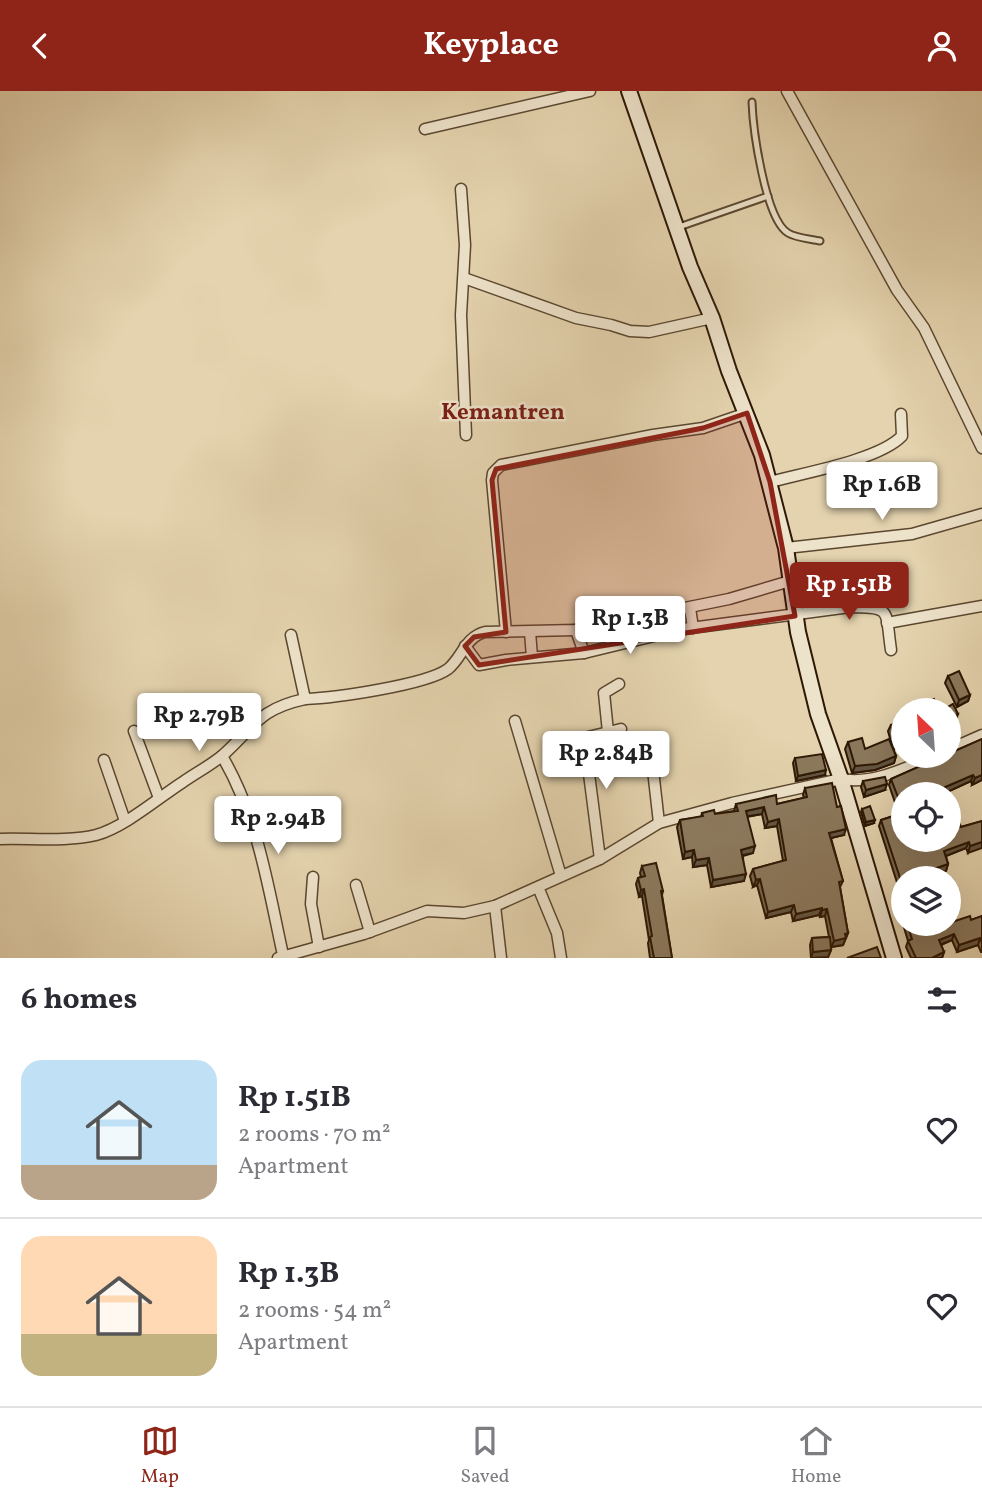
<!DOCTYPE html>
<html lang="en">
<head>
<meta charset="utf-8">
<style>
  body { margin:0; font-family:Vollkorn,serif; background:#f7f7f7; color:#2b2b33; height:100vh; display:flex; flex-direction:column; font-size:26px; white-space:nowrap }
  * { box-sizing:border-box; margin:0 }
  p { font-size:23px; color:#7c7c81 }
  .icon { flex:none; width:38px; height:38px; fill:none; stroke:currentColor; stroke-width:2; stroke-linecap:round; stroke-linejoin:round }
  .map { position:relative; height:867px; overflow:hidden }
  .side { display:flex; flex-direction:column; background:#fff; flex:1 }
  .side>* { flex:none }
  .needle { width:46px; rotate:335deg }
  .controls { position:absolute; left:891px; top:607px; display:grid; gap:14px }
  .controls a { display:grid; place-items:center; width:70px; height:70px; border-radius:50%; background:#fff; box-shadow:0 7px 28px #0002; font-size:35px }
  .price { position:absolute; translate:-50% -60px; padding:0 16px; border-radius:7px; background:#fff; color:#222; font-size:23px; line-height:46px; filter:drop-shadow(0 2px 4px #0008) }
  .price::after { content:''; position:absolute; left:50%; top:42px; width:21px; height:16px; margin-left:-10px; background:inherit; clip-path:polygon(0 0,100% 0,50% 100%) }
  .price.on { background:#8f2418; color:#fff }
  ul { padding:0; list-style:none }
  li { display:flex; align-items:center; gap:21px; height:175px; padding:0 21px }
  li+li { border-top:2px solid #e1e1e2 }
  li span { display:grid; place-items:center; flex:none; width:196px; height:140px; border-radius:21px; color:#555 }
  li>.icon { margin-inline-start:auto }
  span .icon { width:84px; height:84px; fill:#fffc; stroke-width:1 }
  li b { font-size:30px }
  h2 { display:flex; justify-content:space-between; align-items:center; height:84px; padding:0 21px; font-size:30px }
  header { display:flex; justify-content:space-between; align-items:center; height:91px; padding:0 21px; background:#8f2418; color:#fff; font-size:32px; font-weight:700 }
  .menu { display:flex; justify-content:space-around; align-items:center; height:98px; border-top:2px solid #e1e1e2; background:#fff; font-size:19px; color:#7c7c81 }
  .menu a { display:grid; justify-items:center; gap:4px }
  .menu .on { color:#8f2418 }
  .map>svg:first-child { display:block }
</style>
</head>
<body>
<header><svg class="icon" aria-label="back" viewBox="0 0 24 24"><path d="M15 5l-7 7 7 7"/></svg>Keyplace<svg class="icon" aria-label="person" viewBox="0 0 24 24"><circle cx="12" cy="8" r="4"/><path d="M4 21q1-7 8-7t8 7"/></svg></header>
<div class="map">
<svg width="982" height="867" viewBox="0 0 982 867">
  <rect width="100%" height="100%" fill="#e4d3ae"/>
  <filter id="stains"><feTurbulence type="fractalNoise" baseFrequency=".00286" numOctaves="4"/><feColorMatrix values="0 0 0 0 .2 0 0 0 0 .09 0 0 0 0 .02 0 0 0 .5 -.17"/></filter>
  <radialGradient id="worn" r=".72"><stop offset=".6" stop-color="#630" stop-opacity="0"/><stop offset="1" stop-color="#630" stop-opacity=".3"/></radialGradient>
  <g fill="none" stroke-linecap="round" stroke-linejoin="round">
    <defs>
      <g id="lane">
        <path d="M752 11C753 38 765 128 788 142 796 147 811 148 820 150"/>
        <path d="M679 136 768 105"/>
      </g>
      <g id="street">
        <path d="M787 0 897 199 924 237 982 357"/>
        <path d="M425 38 590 0"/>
        <path d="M461 98 465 154 461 224 466 344"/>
        <path d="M464 187 576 227 611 234 630 240 649 241 712 227"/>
        <path d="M770 391C803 382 879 369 902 345L901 323"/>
        <path d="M786 457 912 443 982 423"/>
        <path d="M690 517 693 537"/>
        <path d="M887 532 982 515"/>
        <path d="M576 539 584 562"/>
        <path d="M506 541 492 389 493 382 501 374 653 344 703 337 747 322"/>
        <path d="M530 541 532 566"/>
        <path d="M291 544 305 608C334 607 426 594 448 578 462 567 465 546 485 541L576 539 729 508 790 490"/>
        <path d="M465 555 479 574 506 569 584 562 683 538 850 516C893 516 885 519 891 559"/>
        <path d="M515 630 561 785"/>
        <path d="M134 640 159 707"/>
        <path d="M608 641 604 602 619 593"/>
        <path d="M656 655 653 679 659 732"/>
        <path d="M948 659 982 644"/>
        <path d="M222 665C258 726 268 796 283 864"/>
        <path d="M104 669 125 730"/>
        <path d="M0 748C31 747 67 751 96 744 125 736 158 707 183 691 196 682 211 674 223 664 255 635 259 618 305 608"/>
        <path d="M600 768 585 652 588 646 621 638"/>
        <path d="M313 786 311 813 319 856"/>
        <path d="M356 794 370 841"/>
        <path d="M538 796 557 842 561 867"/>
        <path d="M495 815 501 867"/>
        <path d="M278 867 364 843 427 820 464 822 495 815 600 768 659 732 732 712 841 688C872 694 906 677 934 665"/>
      </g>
      <path id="secondary" d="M629 0 690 176 712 227 729 280 762 364 786 457 798 541 818 623 841 688 894 867"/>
    </defs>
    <use href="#lane" stroke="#5b472f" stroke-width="9"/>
    <use href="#street" stroke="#5b472f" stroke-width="13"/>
    <use href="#secondary" stroke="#2d1805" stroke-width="18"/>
    <use href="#lane" stroke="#ede2ca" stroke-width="5"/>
    <use href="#street" stroke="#ede2ca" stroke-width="10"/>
    <use href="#secondary" stroke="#ede2ca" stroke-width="14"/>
  </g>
  <g fill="#786850" stroke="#2d1805" stroke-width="2">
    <path d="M948 585 970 604 968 610 957 616 945 592Z"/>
    <path d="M903 627V656L893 658 896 665 894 672 875 679 852 682 845 658 848 651 865 658H893L888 640 891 634 901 632Z"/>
    <path d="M982 648V689L972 694 971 690 947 701 903 704V749L961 736 982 730 968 762 966 757 946 765 948 773 946 780 903 788V833H943V834L971 829 982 825V861H981L978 854 957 861 952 849 941 854 944 861 942 867H911L906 856 908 850 900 823 898 811 901 804 879 735 881 729 899 723 889 694 891 688Z"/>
    <path d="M795 667 825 684 796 690 793 672Z"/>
    <path d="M863 690 885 699 864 706 861 696Z"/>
    <path d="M805 697 844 744 831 747 843 790 840 796 848 842 843 854 831 856 830 851 831 859 828 866 811 867 810 854 812 847 829 846 825 825 820 826 819 824 793 830 791 821 766 827 757 794 753 796 750 785 753 778 783 770 777 735 765 737 762 723 747 726 753 762 743 765 744 790 711 796 707 774 693 776 692 766 683 768 677 736 680 729 701 726 702 722 715 723 734 720 736 713H777L804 707 803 704Z"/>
    <path d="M862 718 874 732 865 735 861 721Z"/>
    <path d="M642 775 663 800 662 804 672 867H650L648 852 649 849 642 805 639 806 636 793 638 787 641 786 640 782Z"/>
  </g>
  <g fill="#625541" stroke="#2d1805" stroke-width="2">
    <path d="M970 604 968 610 957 616 959 609Z"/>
    <path d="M958 623 956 629 948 632V626Z"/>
    <path d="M903 650V656L893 658 895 652Z"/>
    <path d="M896 665 894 672 875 679 852 682 855 675Z"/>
    <path d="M826 679 825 684 796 690 798 685Z"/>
    <path d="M973 684 971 690 943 703 945 696Z"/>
    <path d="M982 684V689L972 694 975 687Z"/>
    <path d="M887 693 885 699 864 706 866 699Z"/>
    <path d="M764 716 762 723 743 726 746 720Z"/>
    <path d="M779 728 777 735 765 737 768 731Z"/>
    <path d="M875 729 874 732 865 735 866 731Z"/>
    <path d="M846 738 844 744 827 748 829 742Z"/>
    <path d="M969 751 966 757 941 767 944 760Z"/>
    <path d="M982 751V757L968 762 970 755Z"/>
    <path d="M755 755 753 762 739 765 741 759Z"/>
    <path d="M694 759 692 766 683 768 685 761Z"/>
    <path d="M709 767 707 774 693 776 696 769Z"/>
    <path d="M948 773 946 780 928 786 931 779Z"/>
    <path d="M746 783 744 790 711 796 713 789Z"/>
    <path d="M760 788 757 794 753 796 756 789Z"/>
    <path d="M644 798 642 805 639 806 641 799Z"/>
    <path d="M794 814 791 821 766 827 768 821Z"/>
    <path d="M822 817 819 824 793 830 796 823Z"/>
    <path d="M827 818 825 825 820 826 822 819Z"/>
    <path d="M848 842 843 854 831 856 834 850 845 843Z"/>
    <path d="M954 843 952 849 937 855 939 849Z"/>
    <path d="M980 847 978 854 957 861 959 854Z"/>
    <path d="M831 859 828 866 811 867 813 861Z"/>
    <path d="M944 861 942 867H932Z"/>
  </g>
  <g fill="#8c795d" stroke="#2d1805" stroke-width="2">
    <path d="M959 580 970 604 959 609 948 585Z"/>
    <path d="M934 608 938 620H924L926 619 924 612Z"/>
    <path d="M953 613 958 623 948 626V620H941Z"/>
    <path d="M903 631V650L895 652 891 634Z"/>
    <path d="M862 647 865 658 889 648 896 665 877 673 855 675 848 651Z"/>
    <path d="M982 648V684L975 687 973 684 945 696 948 704H903V719L891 688 943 665H948V663Z"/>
    <path d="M822 663 826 679 798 685 795 667Z"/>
    <path d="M885 686 887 693 866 699 863 690Z"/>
    <path d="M832 692 837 716 841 715 846 738 829 742 843 790 839 791 848 842 845 843 846 847 834 850 827 818 822 819V817L796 823 794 814 768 821 760 788 756 789 753 778 786 769 779 728 768 731 764 716 746 720 755 755 741 759 746 783 713 789 709 767 696 769 694 759 685 761 680 729 703 725 702 722 714 719 715 723 738 720 736 713 776 704 777 713 807 706 805 697Z"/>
    <path d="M948 704 961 736 982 730V751L970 755 969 751 944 760 948 773 931 779 932 788H903V796L881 729 903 722V749H948Z"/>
    <path d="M870 715 875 729 866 731 862 718Z"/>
    <path d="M656 772 663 800H661L672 867H654L650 846 652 845 644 798 641 799 638 787 645 785 642 775Z"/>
    <path d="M901 804H903V819L902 816Z"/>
    <path d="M970 825 971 829 982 825V852L980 847 959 854 954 843 939 849 944 861 932 867H916L908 850 912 848 907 833H943V834Z"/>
    <path d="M830 846 831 859 813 861 812 847Z"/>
    <path d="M877 856 881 867H847Z"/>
  </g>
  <path fill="#8f2418" fill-opacity="0.2" stroke="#8f2418" stroke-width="5" stroke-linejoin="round" d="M747 322 770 391 795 525 479 574 465 555 474 546 506 541 492 389 496 378 703 337Z"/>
  <g text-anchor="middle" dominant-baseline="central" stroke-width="5" stroke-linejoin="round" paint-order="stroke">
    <g font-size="23" font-weight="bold" fill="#7a1f14" stroke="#ede2ca">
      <text x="503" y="322">Kemantren</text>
    </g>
  </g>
  <rect width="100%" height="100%" filter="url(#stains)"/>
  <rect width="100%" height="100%" fill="url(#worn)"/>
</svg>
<div class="controls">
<a><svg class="needle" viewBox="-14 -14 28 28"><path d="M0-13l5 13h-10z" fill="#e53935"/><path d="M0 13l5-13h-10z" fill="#7c7c81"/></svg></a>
<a><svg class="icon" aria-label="locate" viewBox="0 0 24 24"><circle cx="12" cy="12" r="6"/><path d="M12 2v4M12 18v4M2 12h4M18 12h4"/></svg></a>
<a><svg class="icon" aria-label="layers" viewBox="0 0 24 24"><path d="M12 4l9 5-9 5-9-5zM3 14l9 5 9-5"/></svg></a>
</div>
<b class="price" style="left:882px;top:431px">Rp 1.6B</b>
<b class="price on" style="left:849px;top:531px">Rp 1.51B</b>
<b class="price" style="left:630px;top:565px">Rp 1.3B</b>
<b class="price" style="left:199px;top:662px">Rp 2.79B</b>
<b class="price" style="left:606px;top:700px">Rp 2.84B</b>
<b class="price" style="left:278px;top:765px">Rp 2.94B</b>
</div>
<section class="side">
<h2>6 homes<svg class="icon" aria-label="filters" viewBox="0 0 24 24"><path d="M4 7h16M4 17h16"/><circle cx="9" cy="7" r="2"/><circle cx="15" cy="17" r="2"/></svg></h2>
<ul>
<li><span style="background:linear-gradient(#bfe0f5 75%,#b9a48a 0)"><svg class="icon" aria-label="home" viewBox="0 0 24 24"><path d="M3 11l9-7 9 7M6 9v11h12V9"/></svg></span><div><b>Rp 1.51B</b><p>2 rooms · 70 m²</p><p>Apartment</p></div><svg class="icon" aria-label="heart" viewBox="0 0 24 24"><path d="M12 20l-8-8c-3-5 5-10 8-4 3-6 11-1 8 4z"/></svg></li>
<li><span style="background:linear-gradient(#ffd9b3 70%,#c2b280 0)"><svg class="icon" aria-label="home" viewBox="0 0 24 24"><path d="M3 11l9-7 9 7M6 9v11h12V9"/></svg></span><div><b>Rp 1.3B</b><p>2 rooms · 54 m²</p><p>Apartment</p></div><svg class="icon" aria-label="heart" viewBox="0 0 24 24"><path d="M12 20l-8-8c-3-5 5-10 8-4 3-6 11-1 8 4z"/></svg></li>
</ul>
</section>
<nav class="menu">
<a class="on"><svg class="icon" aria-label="map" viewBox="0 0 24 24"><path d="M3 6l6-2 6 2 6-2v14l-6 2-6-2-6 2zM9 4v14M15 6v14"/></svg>Map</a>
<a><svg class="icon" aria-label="saved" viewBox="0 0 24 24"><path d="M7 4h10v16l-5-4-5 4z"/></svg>Saved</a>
<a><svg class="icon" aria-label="home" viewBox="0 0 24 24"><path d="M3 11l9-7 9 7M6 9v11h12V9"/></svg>Home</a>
</nav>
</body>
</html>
